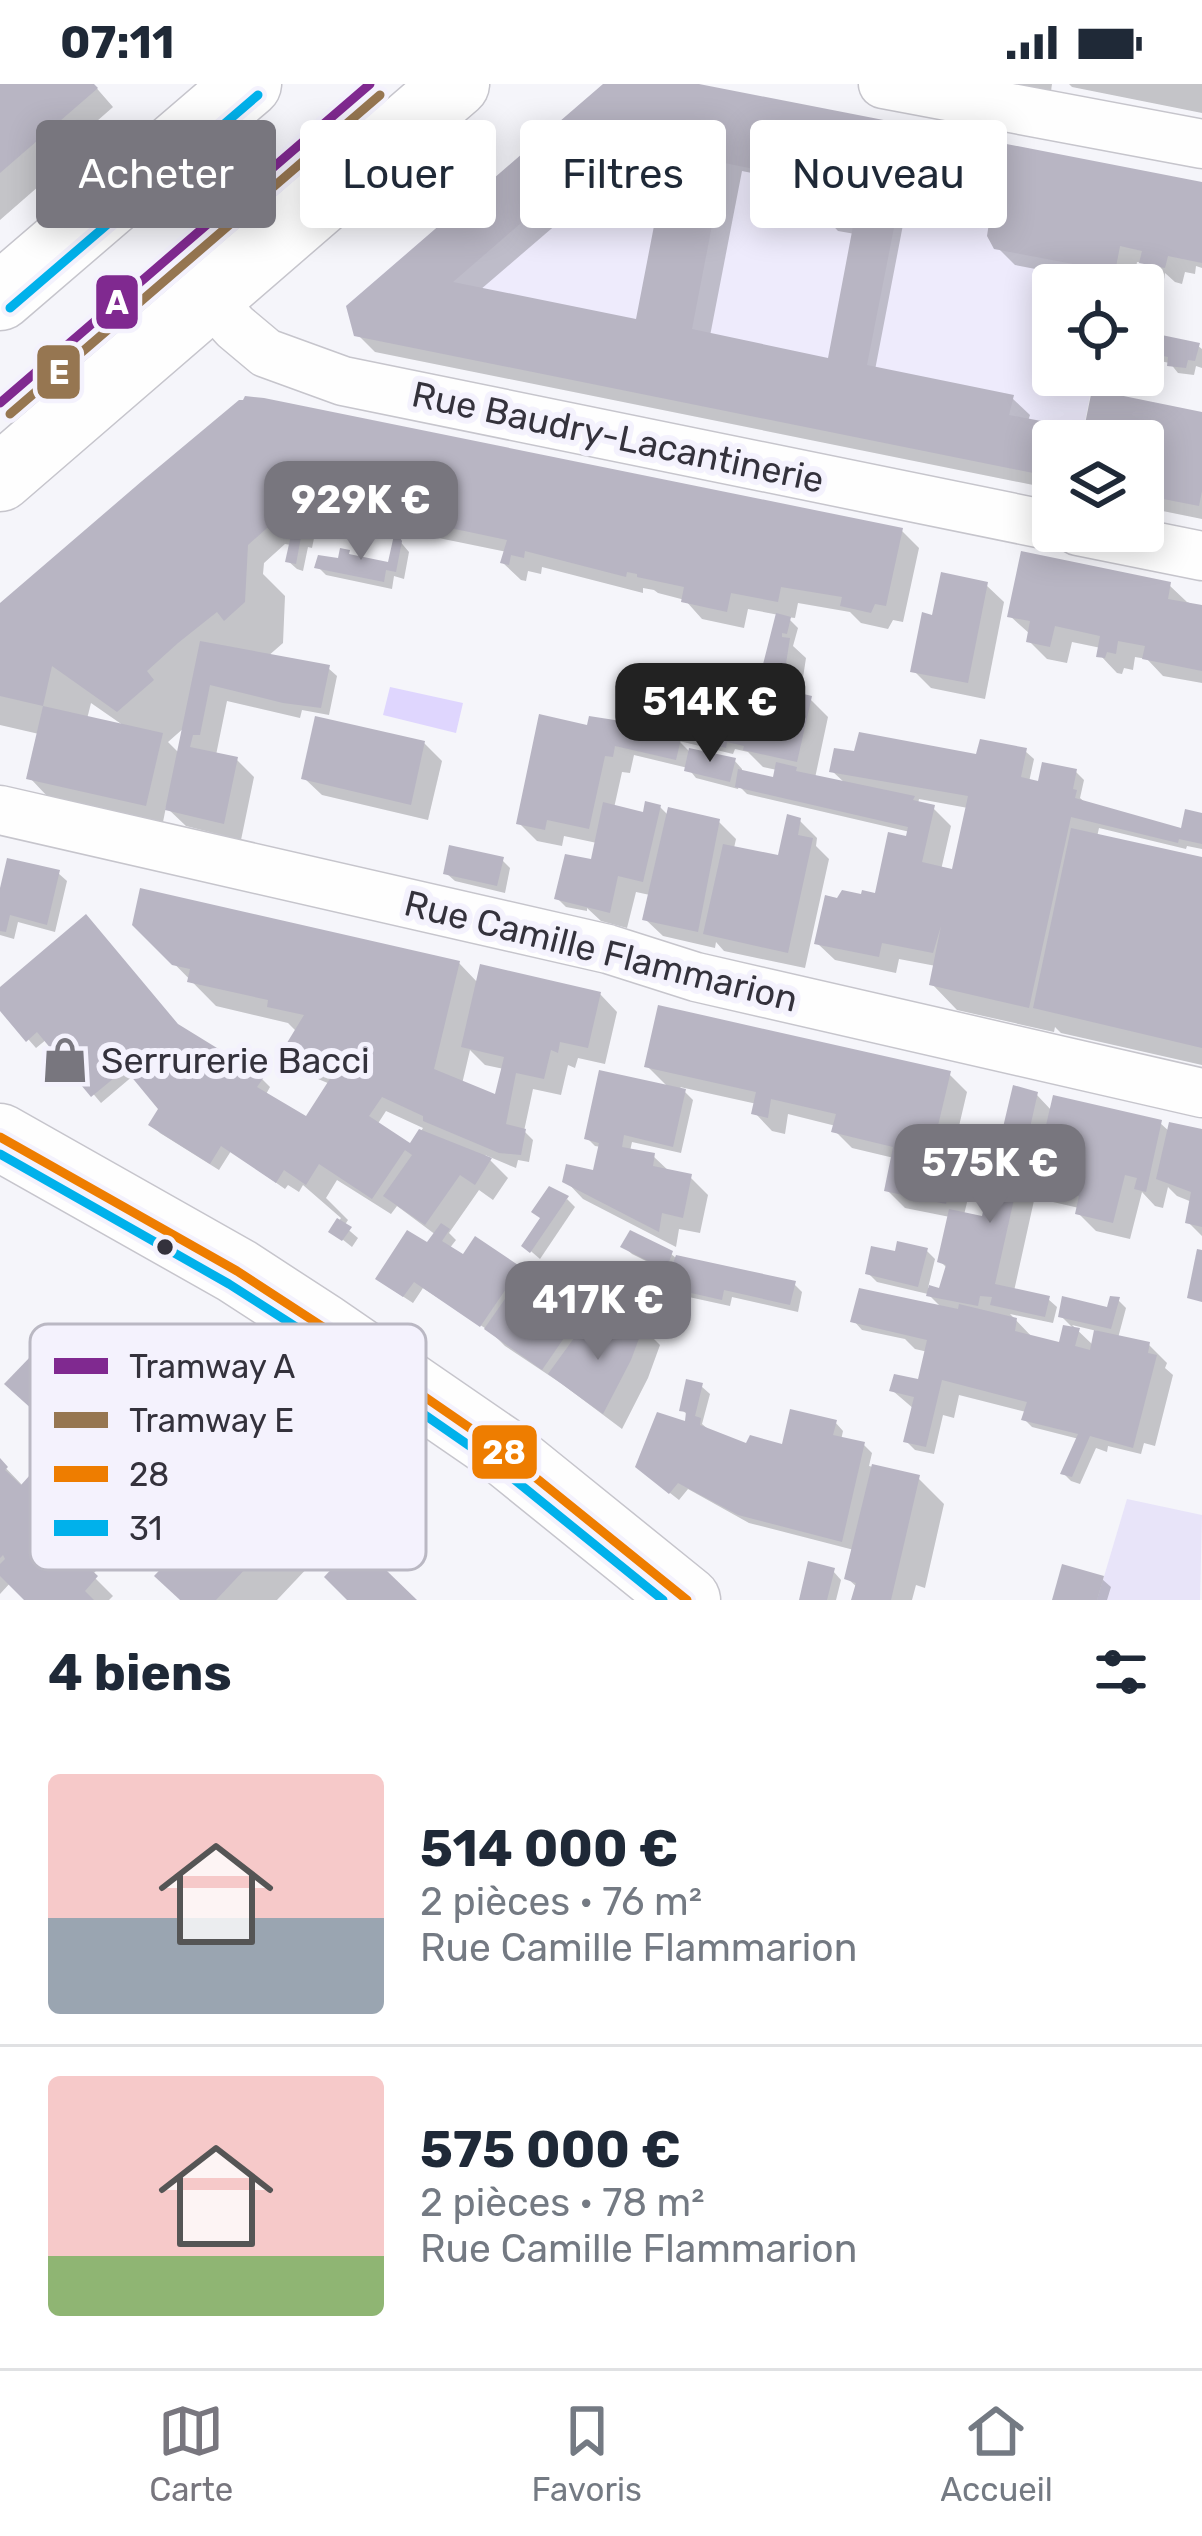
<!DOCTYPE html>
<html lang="fr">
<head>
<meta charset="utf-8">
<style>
  body { margin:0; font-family:Rubik,sans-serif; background:#f2f2f3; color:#1f2937; height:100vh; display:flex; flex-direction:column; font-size:45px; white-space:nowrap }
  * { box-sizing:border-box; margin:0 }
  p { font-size:39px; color:#747a83 }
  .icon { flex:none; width:66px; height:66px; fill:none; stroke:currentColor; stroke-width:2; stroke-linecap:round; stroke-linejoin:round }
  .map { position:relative; height:1516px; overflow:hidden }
  .details { display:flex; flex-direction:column; background:#fff; flex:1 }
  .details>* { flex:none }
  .banner { position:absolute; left:36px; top:36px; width:1131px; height:108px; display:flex; gap:24px }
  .fabs { position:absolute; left:1032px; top:180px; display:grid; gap:24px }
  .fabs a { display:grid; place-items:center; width:132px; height:132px; border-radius:12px; background:#fff; box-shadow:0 6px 30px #0003; font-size:60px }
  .price { position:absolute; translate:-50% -102px; padding:0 27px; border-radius:24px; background:#78767e; color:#fff; font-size:39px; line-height:78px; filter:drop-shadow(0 3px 6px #0008) }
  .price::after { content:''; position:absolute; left:50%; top:72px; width:36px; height:27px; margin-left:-18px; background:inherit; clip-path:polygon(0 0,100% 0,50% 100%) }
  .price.selected { background:#222; color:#fff }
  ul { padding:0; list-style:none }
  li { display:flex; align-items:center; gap:36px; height:300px; padding:0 48px }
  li+li { border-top:3px solid #e0e1e3 }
  li span { display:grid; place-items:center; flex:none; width:336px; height:240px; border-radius:12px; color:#555 }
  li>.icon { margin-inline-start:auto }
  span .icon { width:144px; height:144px; fill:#fffc; stroke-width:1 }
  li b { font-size:51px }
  h2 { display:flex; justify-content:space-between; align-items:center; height:144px; padding:0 48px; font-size:51px }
  .pill { padding:0 42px; border-radius:12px; background:#fff; box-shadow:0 6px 30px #0003; font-size:42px; line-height:108px }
  .pill.selected { background:#78767e; color:#fff }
  .status { display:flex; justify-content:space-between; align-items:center; height:84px; padding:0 60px; background:#fff; direction:ltr }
  .status svg { height:33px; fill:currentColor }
  .dock { display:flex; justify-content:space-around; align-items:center; height:168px; border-top:3px solid #e0e1e3; background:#fff; font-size:33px; color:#747a83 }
  .dock a { display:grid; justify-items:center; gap:6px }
  .dock .selected { color:#78767e }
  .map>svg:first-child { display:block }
</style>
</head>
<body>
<div class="status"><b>07:11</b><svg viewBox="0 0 49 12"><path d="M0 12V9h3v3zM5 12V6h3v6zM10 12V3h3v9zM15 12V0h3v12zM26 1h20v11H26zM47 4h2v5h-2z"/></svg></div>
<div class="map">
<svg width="1202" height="1516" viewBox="0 0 1202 1516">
  <rect width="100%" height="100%" fill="#f5f5fa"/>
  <path fill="#eeebfc" d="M604 0 1135 86 1112 201H1053V291H1094L1081 357H1053L354 252 346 222Z"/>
  <path fill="#e8e4f9" d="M1127 1415 1202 1431 1200 1516H1097Z"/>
  <path fill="#dfd6fe" d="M390 603 463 619 456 649 383 631Z"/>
  <g fill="#0003" fill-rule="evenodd">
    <path d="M0 0H93L113 23 48 80 55 88 0 136Z"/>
    <path d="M608 0H683L1202 101V184L1196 182 1195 190 1185 188 1182 200 1175 198 1165 189 1164 196H1160L1144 179 1137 178 1133 201H1118L1015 181 997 163 992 138 907 120 875 286 1012 314 1030 331 1028 337 1087 348 1106 295 1123 313 1202 331V435L1143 423V357H1053V405L375 268 357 250ZM629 78 658 109 680 113 638 238 480 206ZM742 87 816 102 820 128 838 147 855 150 831 277 710 252Z"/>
    <path d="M1016 0H1052L1051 7Z"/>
    <path d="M1069 0H1202V29L1072 3Z"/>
    <path d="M1143 230 1155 232 1164 241 1161 254 1198 262 1202 265V284L1196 282 1194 291 1178 289 1170 279 1143 274Z"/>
    <path d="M241 319 902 447 919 464 903 538 893 536 888 545 861 539 850 528 798 519 795 534 787 533 798 544 793 562 806 574 800 613 810 615 828 633 815 694 846 700 832 687 1025 667 1034 675 1029 698 1041 701 1076 688 1084 696 1080 714 1088 721 1184 747 1202 732V765L1187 762 1186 765 1099 744 1097 753 1202 776V981L1061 949 1055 943 1054 948 957 926 932 900 936 882 899 875 896 889 835 876 817 859 877 813 910 748 747 710 739 702 738 705 696 694 688 684 634 671 630 689 622 688 614 724 645 731 660 723 669 732 718 737 736 755 734 764 780 775 800 737 817 754 816 762 829 775 805 884 724 867 716 858 715 864 663 852 645 835 650 811 636 808 627 844 601 837 587 824V827L566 823 557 814 592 779 597 759 564 752 562 762 537 757 519 739 590 644 620 640 625 645 668 655 658 645 738 629 758 614 779 531 748 525 744 544 702 535 685 516 658 509 654 506 643 504V509L542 483 541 490 528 487 526 497 521 496 503 479 507 468 419 450 401 432 403 424 394 423 390 440 367 437 345 415 341 436 319 430 312 464 308 463 303 487 297 485 288 477 291 461 285 460 264 479 263 490 285 512 283 559 267 573 328 584 337 592 329 631 302 626 300 634 227 617 216 671 236 675 254 693 241 756 186 742 166 723 163 738 47 712 30 694 39 650 0 641V524ZM91 619 127 644 87 635ZM185 643 180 670 168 658ZM679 657 733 670 735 665 748 668 763 683 777 686 775 697 742 689V685L734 676 689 667ZM919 715 968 724 954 792 941 786 951 742 933 724 918 720Z"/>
    <path d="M398 455 409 468 404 495 394 492 392 505 326 491 318 483 340 478 348 469 353 474 391 481Z"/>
    <path d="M986 501 1004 518 985 615 931 604 914 587Z"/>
    <path d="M1169 501 1187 518 1202 524V599L1163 592 1147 575 1135 573 1133 586 1124 584 1122 590 1117 589 1100 571 1101 564 1072 558 1067 579 1047 575 1029 557 1030 550 1010 532Z"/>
    <path d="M424 659 442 677 428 736 322 711 304 694Z"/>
    <path d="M502 776 510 784 505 809 455 797 446 789Z"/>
    <path d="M58 789 67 797 55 848 18 838 14 855 0 851V815Z"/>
    <path d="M135 840 459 879 478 899 600 910 617 928 605 980 578 974 575 984 568 981 561 1011 533 1005 524 1047 533 1056 529 1078 518 1076 516 1084 485 1071 508 1094 493 1116 479 1106 449 1149 456 1156 449 1165 463 1174 519 1186 527 1194 522 1201 609 1264 642 1243 660 1261 648 1294 622 1345 562 1300 505 1262 491 1248 423 1204 413 1219 387 1202 428 1162 436 1151 397 1122 391 1130 337 1096 326 1114 348 1136 344 1142 358 1154 352 1163 332 1147 341 1134 303 1101 299 1108 288 1101 285 1105 231 1067 219 1086 160 1049 152 1041 162 1025 134 991 101 1019 47 955 36 964 0 923V907L262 995 270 1003 265 1012 307 1037 330 1000 311 992 286 966 297 948 288 939 216 922ZM470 966 485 981 504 985 498 1014 462 1000ZM313 978 347 994 345 1000 313 985ZM386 1027 423 1044 411 1063 377 1041Z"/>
    <path d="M647 982 949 990 967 1008 951 1076 972 1097 964 1131 984 1135 1036 1010 1052 1027 1160 1039 1170 1048H1202V1152L1188 1138 1192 1118 1177 1112 1168 1103 1163 1124 1155 1122 1142 1108 1130 1155 1096 1147 1078 1129 1079 1124 1053 1118 1037 1103 1014 1207 1048 1215 1057 1223 1053 1239 1010 1230 1034 1255 1061 1261 1076 1247 1061 1232 1109 1227 1118 1216 1126 1224 1118 1254 1149 1261 1167 1279 1165 1284 1173 1291 1155 1362 1144 1359 1141 1370 1108 1362 1107 1368 1096 1364 1080 1400 1071 1397 1063 1389 1079 1355 1032 1343 1024 1335 1026 1328 959 1311 954 1334 943 1331 934 1370 915 1366 907 1358 914 1325 893 1307 920 1298 928 1268 915 1265 905 1255 862 1246 854 1237 943 1225 928 1210 877 1198 868 1189 897 1171 926 1166 935 1175 928 1204 941 1207 948 1185 940 1177 950 1133 905 1124 887 1106 894 1074 852 1064 835 1047 836 1042 788 1030 785 1050 772 1047 755 1029 757 1020 680 1003 693 1016 681 1069 632 1058 630 1067 653 1072 671 1089 690 1093 708 1111 700 1149 679 1145 676 1163 583 1115 566 1097 595 1089 601 1063 595 1062 587 1054 669 1004ZM1072 1241 1097 1247 1094 1262Z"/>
    <path d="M567 1115 575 1123 540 1175 525 1162Z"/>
    <path d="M623 1162 671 1170 676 1174 794 1200 802 1208 798 1228 732 1213 730 1222 675 1210 667 1202 672 1190 632 1170Z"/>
    <path d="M32 1275 68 1308 44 1333 8 1300Z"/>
    <path d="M701 1302 710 1310 702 1340 708 1345 748 1363H785L835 1338 843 1347 841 1356 863 1360 872 1369 869 1382 918 1394 944 1420 925 1504 916 1501 912 1516H854L858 1504 847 1494 854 1466 749 1439 688 1405 679 1416 647 1391 687 1341 689 1332 682 1326Z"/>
    <path d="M0 1378 23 1402 30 1396 58 1424 79 1402 130 1452 92 1491 113 1512 109 1516H28L11 1498 0 1510Z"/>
    <path d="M255 1390 329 1461 277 1516H183L159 1492Z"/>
    <path d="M810 1481 833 1487 841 1496 836 1516H802Z"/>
    <path d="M1064 1484 1102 1495 1111 1503 1107 1516H1055Z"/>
  </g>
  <g fill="#b8b5c3" fill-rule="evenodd">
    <path d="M0 0H94L98 4 0 89Z"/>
    <path d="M603 0H699L1202 98V179L1168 172 1165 184 1139 179 1142 167 1120 162 1115 188 994 165 987 152 990 132 900 113 867 281 1014 311 1009 331 1084 345 1095 291 1107 292 1104 308 1202 328V407L1199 422 1143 411V357H1053V393L354 252 346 222ZM611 61 637 92 680 100 676 119 659 116 636 235 453 198ZM724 79 814 97 810 118 818 130 854 137 828 274 692 245Z"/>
    <path d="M1143 227 1157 230 1152 249 1200 259 1195 277 1188 276 1186 284 1167 282 1168 273 1143 268Z"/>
    <path d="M245 312 264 314 903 444 886 522 875 520 871 529 840 522 842 513 781 503 778 518 731 509 727 528 681 518 684 503 637 493V490L627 488 626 493 525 467 524 474 511 471 509 481 500 479 507 456 398 433 402 412 377 407 373 424 359 422 346 420 349 407 321 401 318 414 308 411 303 432H301L299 439 293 438 291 449 267 444 248 461 245 518 224 537 217 528 178 559 147 587 154 596 117 628 52 582 43 622 0 612V519L142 397 239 316H243Z"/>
    <path d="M291 451 301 453 296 480 285 478Z"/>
    <path d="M394 451 399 452 402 457 396 488 386 486 384 498 314 484 318 471 338 474 340 464 350 466 349 470 388 478Z"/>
    <path d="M1021 467 1171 498 1168 515 1202 521V587L1142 575 1145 562 1118 557 1116 570 1107 568 1105 574 1096 573 1100 552 1055 542 1050 563 1026 558 1030 537 1007 533Z"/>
    <path d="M941 488 988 498 968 599 910 588 922 528 932 531Z"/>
    <path d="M776 529 791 533 787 550 782 549V553L790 554 782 605 812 612 797 678 743 666 744 662 727 658 726 664 655 646 662 611 736 626 741 605 756 608Z"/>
    <path d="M200 557 330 581 321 624 283 619 210 601 200 651H193L190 663 238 673 224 740 165 726Z"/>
    <path d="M43 622 163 649 146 722 26 695Z"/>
    <path d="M539 630 587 641 589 632 621 637 620 641 681 655 676 676 615 662 613 673 605 672 589 745 547 736 545 746 516 740Z"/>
    <path d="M315 632 425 657 411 721 301 695Z"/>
    <path d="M859 648 976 670 980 655 1027 664 1021 693 1038 697 1042 678 1077 685 1073 705 1077 706 1075 714 1181 744 1185 725 1202 729V760L1179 755 1178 759 1071 733 1029 924 929 901 941 842 933 869 882 859 879 873 814 860 825 811 837 814 842 806 861 810 862 806 875 809 888 748 906 752 908 743 735 703 738 685 773 693 776 678 797 683 796 687 915 712 913 716 935 721 922 778 952 785 968 712 829 688 834 664 854 667Z"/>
    <path d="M689 664 736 674 730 698 684 687Z"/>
    <path d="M645 717 661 721 643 798 618 792 610 829 554 815 565 770 591 775 603 718 643 728Z"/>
    <path d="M668 723 720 735 698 848 642 836Z"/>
    <path d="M787 730 801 734 798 751 813 754 788 869 703 850 723 760 778 771Z"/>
    <path d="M1071 744 1202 773V964L1033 924Z"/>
    <path d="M449 761 504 773 497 802 443 790Z"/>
    <path d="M7 774 60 786 47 841 10 831 6 848 0 847V804Z"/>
    <path d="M140 804 460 877 434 985 495 1010 504 973 461 963 480 880 601 908 588 964 560 958 558 969 551 966 544 995 516 989 506 1040 526 1045 521 1071 499 1069 423 1037V1032L382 1013 369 1032 410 1059 419 1045 492 1074 475 1101 460 1091 425 1141 383 1112 412 1071 405 1066 372 1115 319 1080 306 1101 284 1086 276 1099 221 1062 210 1080 148 1041 158 1025 125 985 91 1013 37 948 26 958 0 927V903L86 830 178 940 264 993 257 1003 306 1032 333 990 282 967 304 931 267 923 268 916 187 898 190 885 172 881 132 841Z"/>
    <path d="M658 921 951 987 931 1071 956 1077 946 1120 884 1107 893 1063 831 1048 836 1030 771 1015 768 1034 751 1030 756 1008 644 983Z"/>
    <path d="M599 986 686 1005 673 1063 624 1051 622 1063 655 1069 653 1082 692 1090 683 1134 662 1129 659 1148 562 1098 566 1080 593 1086 599 1059 584 1055Z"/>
    <path d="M1013 1001 1038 1008 995 1200 1050 1212 1045 1233 990 1221 992 1213 980 1212 978 1222 926 1212 929 1201 939 1204 946 1181 937 1178 949 1125 982 1132Z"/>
    <path d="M1053 1011 1162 1036 1146 1108 1134 1105 1137 1094 1125 1091 1113 1139 1075 1130 1079 1112 1032 1102Z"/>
    <path d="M1169 1038 1202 1045V1143L1185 1139 1191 1108 1156 1095Z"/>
    <path d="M549 1102 569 1112 530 1169 521 1162 540 1134 531 1128Z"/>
    <path d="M337 1134 352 1143 342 1157 328 1148Z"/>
    <path d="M441 1139 450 1145 442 1157 463 1170 475 1152 521 1183 480 1243 414 1198 403 1213 375 1195 407 1146 427 1158Z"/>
    <path d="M630 1146 673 1167 666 1186 620 1163Z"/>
    <path d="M897 1157 928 1164 918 1203 865 1190 871 1162 895 1167Z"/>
    <path d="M1197 1165 1202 1166V1218L1187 1214Z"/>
    <path d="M676 1171 796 1197 790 1221 724 1206 722 1216 664 1203Z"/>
    <path d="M519 1195 577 1235 542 1286 484 1245Z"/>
    <path d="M859 1204 958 1225 959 1220 1017 1234 1015 1247 1059 1258 1063 1241 1080 1244 1075 1262 1090 1266 1094 1246 1150 1258 1148 1269 1157 1271 1133 1364 1090 1352 1072 1393 1060 1390 1078 1350 1021 1336 1027 1318 942 1296 926 1363 903 1358 914 1313 889 1307 894 1290 918 1295 927 1256 850 1238Z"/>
    <path d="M1062 1212 1107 1223 1110 1212 1120 1213 1111 1245 1058 1233Z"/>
    <path d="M630 1230 644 1241 631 1276 603 1330 548 1290 582 1243 608 1260Z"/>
    <path d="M32 1271 62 1297 34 1327 4 1300Z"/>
    <path d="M686 1295 703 1299 695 1332 701 1334 700 1341 746 1359 750 1351 782 1360 790 1325 837 1336 833 1351 865 1358 842 1458 738 1431 678 1399 669 1410 635 1383 657 1328 685 1337 686 1328 679 1327Z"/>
    <path d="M0 1374 8 1383 5 1386 21 1401 30 1391 43 1405 33 1415 48 1430 79 1398 115 1432 76 1472 98 1492 85 1507 94 1516H24L0 1492V1480L5 1475 3 1471 0 1474Z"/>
    <path d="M872 1380 920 1391 891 1516H851L856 1499 844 1495Z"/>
    <path d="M255 1386 299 1428 216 1516H180L154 1492Z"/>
    <path d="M357 1458 417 1516H347L324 1493Z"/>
    <path d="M808 1477 835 1484 827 1516H799Z"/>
    <path d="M1062 1480 1104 1492 1097 1516H1052Z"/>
  </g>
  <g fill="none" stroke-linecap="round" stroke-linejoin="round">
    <defs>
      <g id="minor">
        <path d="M883 0 1202 60"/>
        <path d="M208 213 235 243 266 269 343 297 1053 442"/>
        <path d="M1078 447 1202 472"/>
        <path d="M0 726 608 865 696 893 1202 1009"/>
      </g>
      <g id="secondary">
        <path d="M0 213 248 0"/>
        <path d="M0 394 456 0"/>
        <path d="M0 1053 237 1187 323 1243 499 1364 687 1516"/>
      </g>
    </defs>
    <use href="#minor" stroke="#c6c5cc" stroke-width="51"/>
    <use href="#secondary" stroke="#c6c5cc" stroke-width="69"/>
    <use href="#minor" stroke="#fefefe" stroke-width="48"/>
    <use href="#secondary" stroke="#fefefe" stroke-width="66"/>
    <defs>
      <path id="bus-1" d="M0 1053 237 1187 323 1243 499 1364 687 1516"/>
      <g id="bus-2">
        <path d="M10 224 258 11"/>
        <path d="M0 1070 229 1200 315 1255 490 1376 663 1516"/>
      </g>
    </defs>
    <use href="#bus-1" stroke="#f4f2fd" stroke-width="18"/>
    <use href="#bus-2" stroke="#f4f2fd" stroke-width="18"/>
    <use href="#bus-1" stroke="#ee7d00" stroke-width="9"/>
    <use href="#bus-2" stroke="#00b1eb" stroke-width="9"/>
    <defs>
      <path id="tram-1" d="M0 319 370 0"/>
      <path id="tram-2" d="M10 330 380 11"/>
    </defs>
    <use href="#tram-1" stroke="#f4f2fd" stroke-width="18"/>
    <use href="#tram-2" stroke="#f4f2fd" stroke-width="18"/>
    <use href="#tram-1" stroke="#802990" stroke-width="9"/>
    <use href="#tram-2" stroke="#967651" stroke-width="9"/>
  </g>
  <defs>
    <symbol id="shop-bare" viewBox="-9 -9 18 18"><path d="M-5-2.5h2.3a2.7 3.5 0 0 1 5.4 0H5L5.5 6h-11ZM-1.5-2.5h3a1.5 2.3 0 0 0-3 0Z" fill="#78767e" stroke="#f4f2fd" stroke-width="2.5" paint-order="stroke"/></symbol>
  </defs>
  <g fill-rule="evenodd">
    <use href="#shop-bare" x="32" y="943" width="66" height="66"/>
  </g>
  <circle fill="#34323c" stroke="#f4f2fd" stroke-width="4.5" cx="165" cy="1163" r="10"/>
  <g text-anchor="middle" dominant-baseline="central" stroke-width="12" stroke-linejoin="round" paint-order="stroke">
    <g font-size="36" fill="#34323c" stroke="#f4f2fd">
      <text transform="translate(618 353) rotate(12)">Rue Baudry-Lacantinerie</text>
      <text transform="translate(601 867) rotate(14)">Rue Camille Flammarion</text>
    </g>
    <g font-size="36" fill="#34323c" stroke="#f4f2fd" text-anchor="start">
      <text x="101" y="976">Serrurerie Bacci</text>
    </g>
  </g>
  <rect x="30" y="1240" width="396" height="246" rx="18" fill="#f4f2fd" stroke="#bab8c3" stroke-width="3"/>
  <rect x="54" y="1274" width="54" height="16" fill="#802990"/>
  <rect x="54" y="1328" width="54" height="16" fill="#967651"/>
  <rect x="54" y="1382" width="54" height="16" fill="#ee7d00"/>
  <rect x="54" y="1436" width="54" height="16" fill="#00b1eb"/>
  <g font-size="33" fill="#34323c">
    <text x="129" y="1294">Tramway A</text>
    <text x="129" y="1348">Tramway E</text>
    <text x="129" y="1402">28</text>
    <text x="129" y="1456">31</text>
  </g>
  <g stroke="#f4f2fd" stroke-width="4.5">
    <rect x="94" y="189" width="46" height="58" rx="12" fill="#802990"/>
    <rect x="35" y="259" width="47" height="58" rx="12" fill="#967651"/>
    <rect x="470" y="1339" width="69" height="58" rx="12" fill="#ee7d00"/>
  </g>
  <g font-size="33" text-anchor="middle" font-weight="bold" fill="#fff">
    <text x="117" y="230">A</text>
    <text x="59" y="300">E</text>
    <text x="504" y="1380">28</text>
  </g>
</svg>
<div class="fabs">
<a><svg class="icon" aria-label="locate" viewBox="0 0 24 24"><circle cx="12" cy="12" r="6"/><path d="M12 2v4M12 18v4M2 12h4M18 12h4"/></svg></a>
<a><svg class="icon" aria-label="layers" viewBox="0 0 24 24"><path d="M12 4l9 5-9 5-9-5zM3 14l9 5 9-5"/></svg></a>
</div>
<b class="price" style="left:361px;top:479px">929K €</b>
<b class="price selected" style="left:710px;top:681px">514K €</b>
<b class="price" style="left:990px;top:1142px">575K €</b>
<b class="price" style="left:598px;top:1279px">417K €</b>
<div class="banner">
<a class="pill selected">Acheter</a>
<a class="pill">Louer</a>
<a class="pill">Filtres</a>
<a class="pill">Nouveau</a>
</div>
</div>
<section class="details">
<h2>4 biens<svg class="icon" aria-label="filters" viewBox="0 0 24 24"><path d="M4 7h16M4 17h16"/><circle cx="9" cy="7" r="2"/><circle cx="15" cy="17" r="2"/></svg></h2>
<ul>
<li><span style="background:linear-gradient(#f6c9c9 60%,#9aa5b1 0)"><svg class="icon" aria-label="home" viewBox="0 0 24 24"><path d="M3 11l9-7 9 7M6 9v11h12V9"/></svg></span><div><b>514 000 €</b><p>2 pièces · 76 m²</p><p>Rue Camille Flammarion</p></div></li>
<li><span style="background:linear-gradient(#f6c9c9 75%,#8fb573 0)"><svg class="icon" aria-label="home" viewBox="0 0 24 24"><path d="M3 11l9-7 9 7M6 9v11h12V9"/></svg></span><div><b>575 000 €</b><p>2 pièces · 78 m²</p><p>Rue Camille Flammarion</p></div></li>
</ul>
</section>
<nav class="dock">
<a class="selected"><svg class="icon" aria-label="map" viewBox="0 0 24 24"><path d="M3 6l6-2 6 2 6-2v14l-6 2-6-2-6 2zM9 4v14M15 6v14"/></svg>Carte</a>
<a><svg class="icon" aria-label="saved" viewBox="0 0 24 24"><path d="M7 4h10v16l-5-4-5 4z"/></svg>Favoris</a>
<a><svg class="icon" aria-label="home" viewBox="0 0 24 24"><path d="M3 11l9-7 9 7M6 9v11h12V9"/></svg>Accueil</a>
</nav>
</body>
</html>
